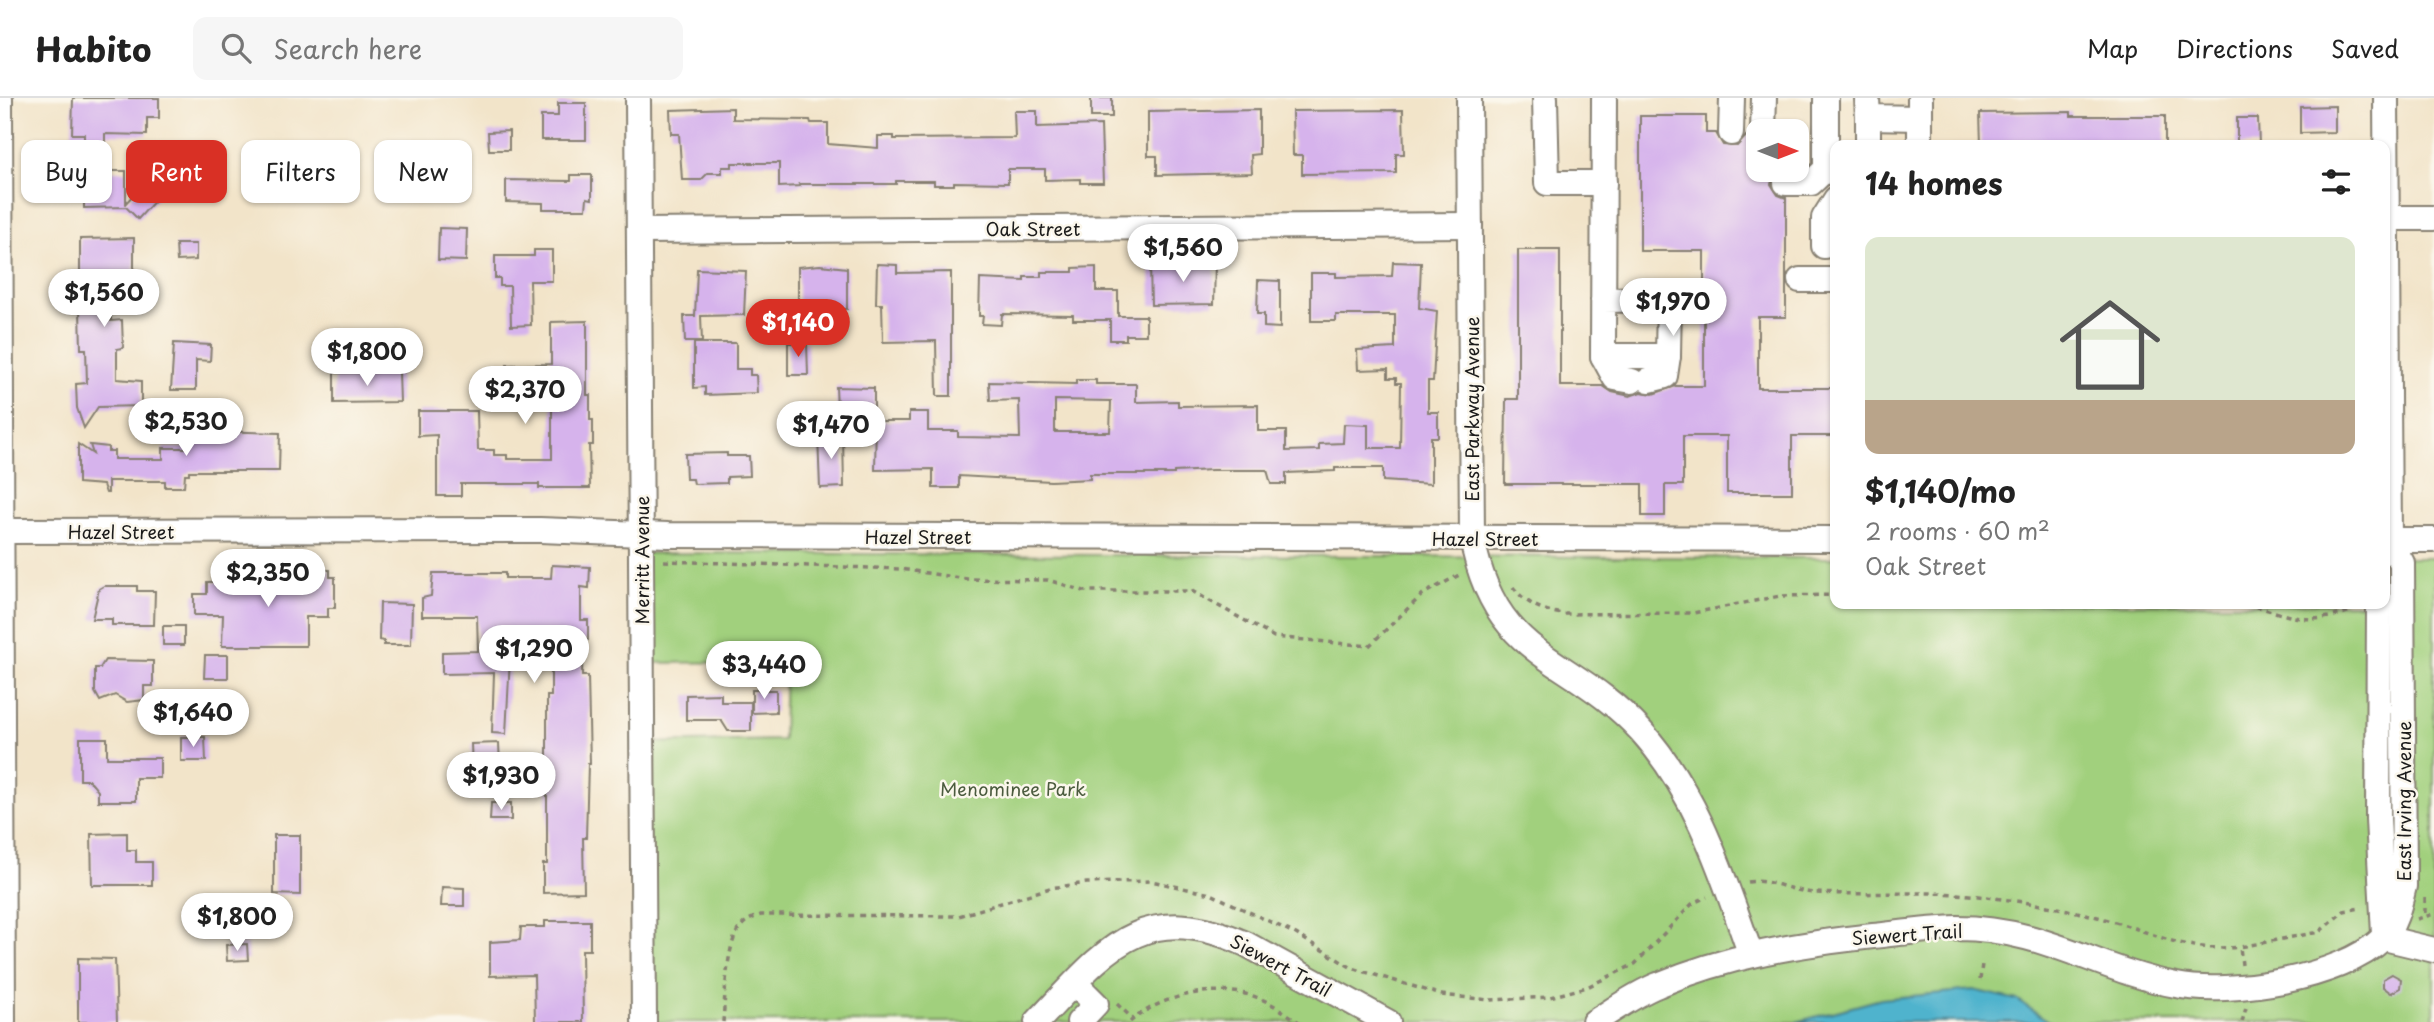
<!DOCTYPE html>
<html lang="en">
<head>
<meta charset="utf-8">
<style>
  body { margin:0; font-family:"Playpen Sans",sans-serif; background:#f6f6f6; color:#222; height:100vh; display:flex; flex-direction:column; font-size:26px; white-space:nowrap }
  * { box-sizing:border-box; margin:0 }
  p { font-size:23px; color:#767676 }
  .icon { flex:none; width:38px; height:38px; fill:none; stroke:currentColor; stroke-width:2; stroke-linecap:round; stroke-linejoin:round }
  .map { position:relative; flex:1; overflow:hidden }
  .side { position:absolute; left:1830px; top:42px; width:560px; height:469px; display:flex; flex-direction:column; background:#fff; border-radius:14px; box-shadow:0 2px 5px #0004 }
  .side>* { flex:none }
  .top-card { position:absolute; left:21px; top:42px; width:665px; height:63px; display:flex; gap:14px }
  .needle { width:46px; rotate:90deg }
  .controls { position:absolute; left:1746px; top:21px; display:grid; gap:14px }
  .controls a { display:grid; place-items:center; width:63px; height:63px; border-radius:14px; background:#fff; box-shadow:0 2px 5px #0004; font-size:35px }
  .price { position:absolute; translate:-50% -60px; padding:0 16px; border-radius:24px; background:#fff; color:#222; font-size:23px; line-height:46px; filter:drop-shadow(0 2px 4px #0008) }
  .price::after { content:''; position:absolute; left:50%; top:42px; width:21px; height:16px; margin-left:-10px; background:inherit; clip-path:polygon(0 0,100% 0,50% 100%) }
  .price.on { background:#d93025; color:#fff }
  ul { padding:0; list-style:none }
  li { display:grid; align-content:center; gap:14px; height:371px; padding:0 35px }
  li+li { border-top:2px solid #e0e0e0 }
  li span { display:grid; place-items:center; height:217px; border-radius:14px; color:#555 }
  li>.icon { margin-inline-start:auto }
  span .icon { width:126px; height:126px; fill:#fffc; stroke-width:1 }
  li b { font-size:30px }
  h2 { display:flex; justify-content:space-between; align-items:center; height:84px; padding:0 35px; font-size:30px }
  .chip { padding:0 24px; border-radius:14px; background:#fff; box-shadow:0 2px 5px #0004; font-size:24px; line-height:63px }
  .chip.on { background:#d93025; color:#fff }
  header { display:flex; align-items:center; gap:42px; box-sizing:border-box; height:98px; padding:0 35px; background:#fff; border-bottom:2px solid #e0e0e0 }
  header strong { font-size:33px }
  nav { display:flex; gap:38px; margin-inline-start:auto; font-size:24px }
  .search { width:490px; height:63px; background:#f6f6f6; display:flex; align-items:center; gap:18px; box-sizing:border-box; padding:0 24px; border-radius:14px; color:#767676; font-size:26px }
  .map>svg:first-child { display:block }
</style>
</head>
<body>
<header>
<strong>Habito</strong>
<div class="search"><svg class="icon" aria-label="search" viewBox="0 0 24 24"><circle cx="10" cy="10" r="6"/><path d="M15 15l6 6"/></svg>Search here</div>
<nav><a>Map</a><a>Directions</a><a>Saved</a></nav>
</header>
<div class="map">
<svg width="2434" height="924" viewBox="0 0 2434 924">
  <rect width="100%" height="100%" fill="#fbf7ec"/>
  <filter id="ink" filterUnits="userSpaceOnUse"><feTurbulence type="fractalNoise" baseFrequency=".0143" numOctaves="2"/><feDisplacementMap in="SourceGraphic" scale="14" xChannelSelector="R" yChannelSelector="G"/><feConvolveMatrix kernelMatrix="1 2 1 2 8 2 1 2 1" color-interpolation-filters="sRGB"/></filter>
  <filter id="wash" filterUnits="userSpaceOnUse"><feTurbulence type="fractalNoise" baseFrequency=".00686" numOctaves="4" result="noise"/><feDisplacementMap in="SourceGraphic" scale="28" xChannelSelector="R" yChannelSelector="G"/><feGaussianBlur stdDeviation="1.57" result="paint"/><feColorMatrix in="noise" values="0 0 0 0 0 0 0 0 0 0 0 0 0 0 0 0 0 1.4 0 .05"/><feComposite in="paint" operator="in"/></filter>
  <g filter="url(#wash)">
    <rect width="100%" height="100%" fill="#f2e4c9"/>
    <path fill="#a1d07d" stroke="#5e764c" stroke-width="2" d="M641 455 1836 460V506H2385V460H2434V924H652L641 645 783 642 785 564 641 565Z"/>
    <path fill="#4fb3cd" stroke="#366874" stroke-width="2" d="M1973 892 2017 902 2050 924H1796L1881 901Z"/>
    <g id="blocks">
      <g fill="#d6b3ec" fill-rule="evenodd">
        <path d="M73 0H159V20H147V37L105 36V73H126V105L145 84 160 97 138 121 126 109 84 110V36H72Z"/>
        <rect x="1091" y="0" width="21" height="19"/>
        <path d="M558 5H586V42H541V18H558Z"/>
        <path d="M2335 8V34L2300 35V9Z"/>
        <path d="M733 10V21L810 22 811 25H828V46L878 50V38H894V41L1015 40 1014 13H1037V29L1101 27 1103 85H1080V81L1045 82V71H1008V85L954 84V87H934V83H896V86H799L800 88 779 89V65H732V69H722V75H708L701 82H682L679 36H671L670 12Z"/>
        <path d="M1259 12V56L1251 57 1252 75 1157 77V58H1148V14Z"/>
        <path d="M1403 12 1404 56H1396V75L1302 76V57H1293L1292 13Z"/>
        <path d="M2071 14V18H2165V47H1981L1980 15Z"/>
        <path d="M1640 18H1706V35H1716L1723 47 1737 48 1749 35 1750 41 1759 47V72H1780L1774 77 1771 86 1778 97 1786 100V219H1758V290H1836V338H1792V395H1727V338H1683V387H1665V418H1642V386H1505L1506 301H1518V152H1560V288H1603L1612 294 1630 298 1641 294 1653 296 1676 288H1704V153H1640Z"/>
        <path d="M2237 20H2258L2259 47H2237Z"/>
        <path d="M509 33V52H489L488 34Z"/>
        <path d="M571 77H592V101L587 100 586 111H543V105L506 104V82L571 83Z"/>
        <path d="M439 130 467 131 466 163 438 162Z"/>
        <path d="M134 140V178H102V211H111V223L122 222 123 250 117 251V281L141 283V308L98 309 84 330 77 310 76 286 87 285 86 251H81L80 211H86L85 179H80V141Z"/>
        <path d="M176 146H196V162L177 163Z"/>
        <path d="M534 152H552V183H530L531 227 511 228 510 188H500V180H495V158H534Z"/>
        <path d="M1200 164H1215L1214 206 1151 207 1150 167Z"/>
        <path d="M1393 164 1421 165 1419 210 1437 213 1433 283H1428V314H1438V339H1431V386L1383 383V370H1335V373L1286 375V386H1271L1267 372H1212L1174 374V376H1090V381L1051 383 959 378V390H933V371L875 372 876 323H909V314H928V333H958V339L1020 340 1019 302 990 303 989 284 1076 286V282H1096V286H1136V304L1178 303V308L1258 307V333H1286V353L1319 352V346L1343 345 1344 326 1368 327V350H1400L1401 285H1396V280H1388V271L1358 272 1357 252 1395 250V217H1336V223H1311V175H1336V179L1392 178ZM1055 302 1111 303 1110 334H1055Z"/>
        <path d="M877 166 897 167V175L951 174V298H937L936 243 883 244 882 206H876Z"/>
        <path d="M820 167 847 170V211H798V169Z"/>
        <path d="M1096 169V193H1118V218H1146V237H1126V242H1110V222H1073V217L1002 216 1001 227 982 226 983 218H979L980 181 1024 183V179H1041V174H1073V170Z"/>
        <path d="M697 171 746 173 744 217 701 218 702 244H685L684 218H695Z"/>
        <path d="M1258 182 1280 183V230L1264 229V216H1257Z"/>
        <path d="M587 223V297H590V322H593V347H589L590 390H539V386H461V398H437V337L418 338V313H477L478 352H494V357H507V361H552V302H548L549 287 507 288V267L551 266V224Z"/>
        <path d="M174 245 211 247 210 263 196 262V292H171Z"/>
        <path d="M694 245H736V271H750V277H756L757 295 705 297V289L694 290Z"/>
        <path d="M788 245H807L808 277H788Z"/>
        <path d="M399 274 400 304 334 305V275Z"/>
        <path d="M836 289 874 290V310H837Z"/>
        <path d="M202 312 217 313V333L280 335 279 373H189V376H185L184 389H165V383H108V395H106L103 387 78 385V346L93 356 90 347 108 349V353H114V361H163V350H187V341H201Z"/>
        <path d="M843 337 844 389 820 390 818 338Z"/>
        <path d="M727 355V358H749L750 378 727 379V385L694 386 693 381H686L685 356Z"/>
        <path d="M552 467 590 469 589 490 581 489V522H588V542H583L582 578H588L590 666H588L586 740H583L584 794 543 795V766H547V598H551V564L510 560 506 636 492 635 494 575 442 576V554L478 553 477 518H422V500L431 498 433 475H505V480H551Z"/>
        <path d="M312 472H330V479H335V510H328V519H306V548H222L223 517H194V496H207V484L302 482 301 477 312 476Z"/>
        <path d="M104 488H137V493H155L154 527H112V521H92L99 491Z"/>
        <path d="M380 505 412 506 411 547H384V543L379 542Z"/>
        <rect x="163" y="528" width="21" height="19"/>
        <path d="M205 557H228V580H204Z"/>
        <path d="M105 562 153 563V588H144V602L127 604 115 597 100 603 95 594V570H100Z"/>
        <path d="M752 592H776V614L752 615Z"/>
        <path d="M721 596V604H751V633H728L721 622H686V597Z"/>
        <path d="M181 639H205L206 663H181Z"/>
        <path d="M80 640H107V660H160V680H136V703H98V693L89 682H80Z"/>
        <path d="M499 645 500 668H494V692L473 693 471 646Z"/>
        <path d="M491 705H511V722H490Z"/>
        <path d="M127 735V752H136V764H152V787H92L91 736Z"/>
        <path d="M274 737H300V797L274 796Z"/>
        <path d="M442 789 464 790V808H441Z"/>
        <path d="M545 823H590V852H582L583 924H535L534 877 490 878V844L520 842 521 829H545Z"/>
        <path d="M247 846 248 862 227 863 226 847Z"/>
        <path d="M78 860 115 861 117 924H78Z"/>
        <path d="M2392 876 2401 881 2400 890 2391 895 2383 889V881Z"/>
      </g>
    </g>
  </g>
  <g filter="url(#ink)">
    <use href="#blocks" fill-opacity="0" stroke="#878072" stroke-width="2"/>
    <g fill="none" stroke-linecap="round" stroke-linejoin="round">
      <defs>
        <g id="minor">
          <path d="M0 0 3 924"/>
          <path d="M638 0 644 924"/>
          <path d="M1469 0 1472 440C1495 564 1571 556 1641 633 1698 696 1723 779 1751 857"/>
          <path d="M1545 0 1547 85H1604"/>
          <path d="M1867 0 1868 19 1920 20"/>
          <path d="M1920 0V47"/>
          <path d="M1763 33 1764 0"/>
          <path d="M1731 35 1732 0"/>
          <path d="M1868 47V19"/>
          <path d="M1786 85H1811L1826 71V0"/>
          <path d="M2385 120H2434"/>
          <path d="M639 133 1470 127"/>
          <path d="M1824 148V120L1836 101"/>
          <path d="M1800 182H1836"/>
          <path d="M1603 202 1669 201 1668 258H1603L1604 0"/>
          <path d="M1603 258 1615 280 1632 283"/>
          <path d="M1649 282 1665 278 1668 258"/>
          <path d="M1 433 540 432 668 437 1836 441"/>
          <path d="M2385 442H2434"/>
          <path d="M2385 454 2389 442 2386 0"/>
          <path d="M2379 506 2378 721 2384 836"/>
          <path d="M2384 840 2434 852"/>
          <path d="M1075 885 1096 906 1079 924"/>
          <path d="M1037 924C1105 853 1141 799 1246 846L1388 924"/>
          <path d="M1594 924C1615 911 1635 896 1658 887 1727 858 1799 846 1873 838 1901 835 1929 831 1957 830 2043 830 2097 872 2176 887 2230 898 2341 880 2382 841 2395 829 2400 805 2404 788L2402 465 2389 442"/>
        </g>
      </defs>
      <use href="#minor" stroke="#878072" stroke-width="28"/>
      <g stroke="#878072" stroke-width="3.5" stroke-dasharray="5 5" stroke-linecap="butt">
        <path d="M664 463 901 471 967 481 1048 482 1084 493H1192L1274 539 1369 548 1423 496 1461 476"/>
        <path d="M1513 489C1526 506 1542 513 1563 516L1693 515 1780 498 1836 497"/>
        <path d="M2246 506C2291 517 2304 529 2351 513L2356 506"/>
        <path d="M1748 784C1769 780 1793 794 1815 795 1872 798 1929 791 1986 799 2027 804 2071 811 2112 823 2163 838 2184 854 2240 849"/>
        <path d="M2425 800V819"/>
        <path d="M2417 821 2434 816"/>
        <path d="M2242 867 2240 849 2319 834 2344 813 2361 810"/>
        <path d="M1980 882 1982 866"/>
        <path d="M1117 906 1133 921"/>
        <path d="M723 924C725 900 726 852 738 832 744 823 752 820 761 817L959 818 1050 790 1087 785 1151 783 1211 796 1296 836 1352 870 1442 897 1489 902 1550 899 1587 889 1610 878 1635 866 1693 805 1707 799"/>
        <path d="M1130 924C1162 896 1221 884 1261 901 1275 907 1287 916 1299 924"/>
        <path d="M2242 924 2246 910"/>
      </g>
      <use href="#minor" stroke="#fff" stroke-width="24"/>
    </g>
  </g>
  <g text-anchor="middle" dominant-baseline="central" stroke-width="5" stroke-linejoin="round" paint-order="stroke">
    <g font-size="18" fill="#1c1c1c" stroke="#fbf7ec">
      <text x="1033" y="130">Oak Street</text>
      <text transform="translate(1471 311) rotate(-90)">East Parkway Avenue</text>
      <text x="121" y="433">Hazel Street</text>
      <text x="918" y="438">Hazel Street</text>
      <text x="1485" y="440">Hazel Street</text>
      <text transform="translate(641 462) rotate(-90)">Merritt Avenue</text>
      <text transform="translate(2403 703) rotate(-90)">East Irving Avenue</text>
      <text transform="translate(1907 836) rotate(-4)">Siewert Trail</text>
      <text transform="translate(1281 867) rotate(28)">Siewert Trail</text>
    </g>
    <g font-size="18" fill="#4b5b3e" stroke="#fbf7ec">
      <text x="1013" y="690">Menominee Park</text>
    </g>
  </g>
</svg>
<div class="controls">
<a><svg class="needle" viewBox="-14 -14 28 28"><path d="M0-13l5 13h-10z" fill="#e53935"/><path d="M0 13l5-13h-10z" fill="#767676"/></svg></a>
</div>
<b class="price" style="left:1183px;top:186px">$1,560</b>
<b class="price" style="left:104px;top:231px">$1,560</b>
<b class="price" style="left:1673px;top:240px">$1,970</b>
<b class="price on" style="left:798px;top:261px">$1,140</b>
<b class="price" style="left:367px;top:290px">$1,800</b>
<b class="price" style="left:525px;top:328px">$2,370</b>
<b class="price" style="left:186px;top:360px">$2,530</b>
<b class="price" style="left:831px;top:363px">$1,470</b>
<b class="price" style="left:268px;top:511px">$2,350</b>
<b class="price" style="left:534px;top:587px">$1,290</b>
<b class="price" style="left:764px;top:603px">$3,440</b>
<b class="price" style="left:193px;top:651px">$1,640</b>
<b class="price" style="left:501px;top:714px">$1,930</b>
<b class="price" style="left:237px;top:855px">$1,800</b>
<div class="top-card">
<a class="chip">Buy</a>
<a class="chip on">Rent</a>
<a class="chip">Filters</a>
<a class="chip">New</a>
</div>
<section class="side">
<h2>14 homes<svg class="icon" aria-label="filters" viewBox="0 0 24 24"><path d="M4 7h16M4 17h16"/><circle cx="9" cy="7" r="2"/><circle cx="15" cy="17" r="2"/></svg></h2>
<ul>
<li><span style="background:linear-gradient(#dfe7d0 75%,#b9a48a 0)"><svg class="icon" aria-label="home" viewBox="0 0 24 24"><path d="M3 11l9-7 9 7M6 9v11h12V9"/></svg></span><div><b>$1,140/mo</b><p>2 rooms · 60 m²</p><p>Oak Street</p></div></li>
</ul>
</section>
</div>
</body>
</html>
